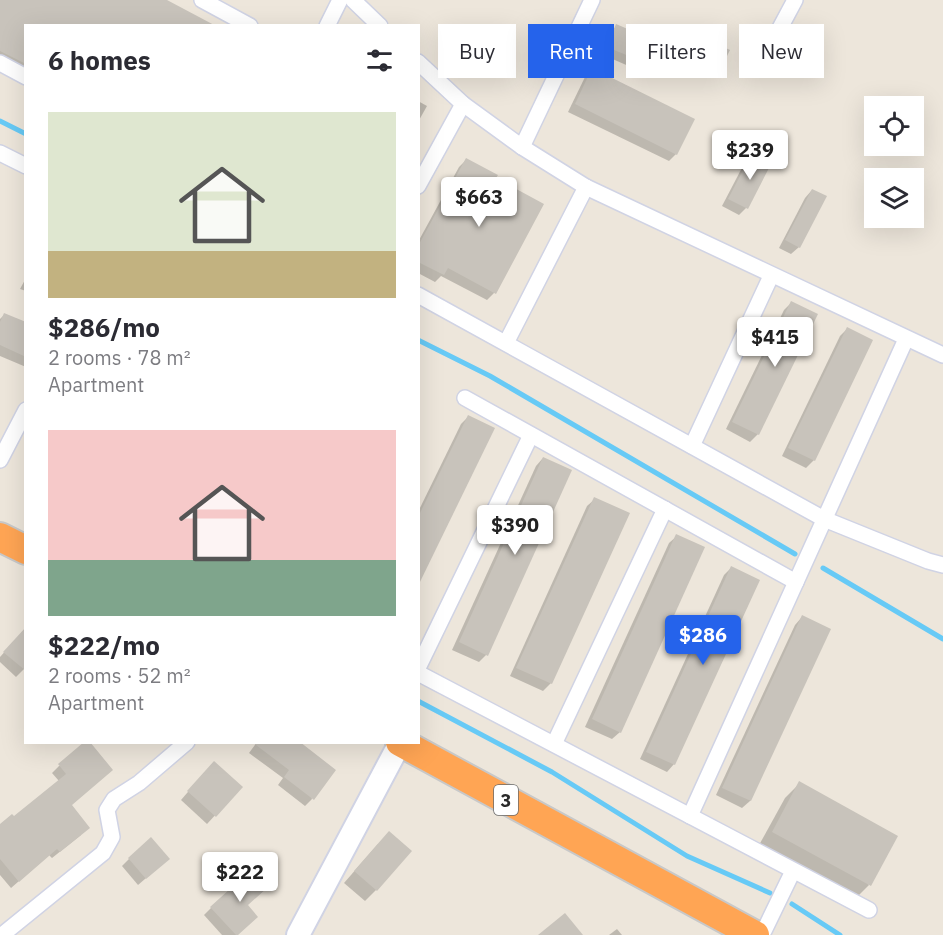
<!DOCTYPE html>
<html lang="en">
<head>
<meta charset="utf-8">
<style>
  body { margin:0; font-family:"IBM Plex Sans",sans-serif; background:#f7f7f7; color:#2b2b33; height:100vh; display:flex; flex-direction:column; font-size:22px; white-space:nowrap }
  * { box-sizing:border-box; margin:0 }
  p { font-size:20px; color:#7c7c81 }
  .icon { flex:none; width:33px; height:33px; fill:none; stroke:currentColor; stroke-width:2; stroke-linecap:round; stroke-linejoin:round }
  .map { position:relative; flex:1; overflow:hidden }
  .drawer { position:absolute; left:24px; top:24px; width:396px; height:720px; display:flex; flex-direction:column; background:#fff; border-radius:0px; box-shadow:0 6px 24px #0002 }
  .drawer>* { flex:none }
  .hud { position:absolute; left:438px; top:24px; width:414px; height:54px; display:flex; gap:12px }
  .buttons { position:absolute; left:864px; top:96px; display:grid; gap:12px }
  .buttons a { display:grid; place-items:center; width:60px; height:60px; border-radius:0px; background:#fff; box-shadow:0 6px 24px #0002; font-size:30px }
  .price { position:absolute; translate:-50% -51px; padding:0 14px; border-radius:6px; background:#fff; color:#222; font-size:20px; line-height:39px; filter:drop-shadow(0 2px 3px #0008) }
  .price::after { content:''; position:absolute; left:50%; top:36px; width:18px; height:14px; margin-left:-9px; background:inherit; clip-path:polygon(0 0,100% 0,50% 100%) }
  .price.on { background:#2563eb; color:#fff }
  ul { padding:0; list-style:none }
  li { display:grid; align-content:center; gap:12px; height:318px; padding:0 24px }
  li span { display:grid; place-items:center; height:186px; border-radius:0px; color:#555 }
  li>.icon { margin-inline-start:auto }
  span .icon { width:108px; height:108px; fill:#fffc; stroke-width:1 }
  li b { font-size:26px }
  h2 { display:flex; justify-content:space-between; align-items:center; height:72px; padding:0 24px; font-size:26px }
  .tag { padding:0 21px; border-radius:0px; background:#fff; box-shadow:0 6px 24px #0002; font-size:21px; line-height:54px }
  .tag.on { background:#2563eb; color:#fff }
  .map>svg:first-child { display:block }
</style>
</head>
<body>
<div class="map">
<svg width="943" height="935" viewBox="0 0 943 935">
  <rect width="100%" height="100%" fill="#ede6db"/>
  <g fill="#0003">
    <path d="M0 0H162L26 26V74L0 61Z"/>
    <path d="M617 26 647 63 640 71 601 54 609 33Z"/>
    <path d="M688 32 719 69 711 76 672 58 681 39Z"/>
    <path d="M593 70 676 154 669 161 568 112 585 77Z"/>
    <path d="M418 101 427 106 418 122Z"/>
    <path d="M752 155 746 208 739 215 722 206 745 162Z"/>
    <path d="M466 160 494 179 542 204 494 293 487 300 441 276 435 282 418 273V242L459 167Z"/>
    <path d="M812 190 799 247 791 254 779 248 805 198Z"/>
    <path d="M26 278V291L20 289Z"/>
    <path d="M791 303 816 315 758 434 750 442 726 429 784 310Z"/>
    <path d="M5 314 26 324V367L0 356V319Z"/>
    <path d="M847 329 871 341 814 460 806 468 782 456 840 336Z"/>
    <path d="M468 417 418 582V512L461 424Z"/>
    <path d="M543 458 486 655 479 662 452 650 536 466Z"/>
    <path d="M595 499 551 683 543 691 510 676 587 506Z"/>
    <path d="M677 536 620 732 612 739 585 727 669 543Z"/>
    <path d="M731 568 674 764 667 772 640 759 724 575Z"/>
    <path d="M802 617 829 630 750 801 742 808 716 795 795 625Z"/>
    <path d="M26 628V667L16 677 0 662V657Z"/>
    <path d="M257 742H297L312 799 305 806 278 785 283 778 249 753Z"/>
    <path d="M59 766 111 770 71 805 81 835 52 858 49 855 11 888 0 875V826L14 818 59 781 52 773Z"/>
    <path d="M207 770 241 787 207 824 181 800Z"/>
    <path d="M800 783 869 885 854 900 758 847 785 798Z"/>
    <path d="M378 844 376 890 365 901 344 883Z"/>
    <path d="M129 859 160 866 138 885 122 866Z"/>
    <path d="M246 906 237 935H222L204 915 211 908Z"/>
    <path d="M617 929 622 935H609Z"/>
  </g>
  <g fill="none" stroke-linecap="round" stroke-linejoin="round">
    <g stroke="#67caf6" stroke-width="5">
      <path d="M0 121 26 134"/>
      <path d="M418 340 490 376 795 554"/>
      <path d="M823 568 943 639"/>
      <path d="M418 701 552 772 687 856 770 893"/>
      <path d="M792 904 840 935"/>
    </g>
  </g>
  <g fill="#c8c3bb">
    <path d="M0 0H167L216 26H26V64L0 51Z"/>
    <path d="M616 24 658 42 648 64 607 47Z"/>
    <path d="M688 30 730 50 720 70 678 50Z"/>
    <path d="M592 68 695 119 677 155 575 104Z"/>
    <path d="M752 153 771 164 748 209 728 199Z"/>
    <path d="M466 158 498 175 496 178 544 204 496 294 448 268 444 275 418 262V246Z"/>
    <path d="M812 189 827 196 800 248 785 240Z"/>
    <path d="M791 301 818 314 759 435 732 422Z"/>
    <path d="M4 313 26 322V357L0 345V322Z"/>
    <path d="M847 327 873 340 815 461 788 448Z"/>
    <path d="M468 415 495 428 418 586V517Z"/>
    <path d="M543 457 572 470 488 656 459 642Z"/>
    <path d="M594 497 630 513 552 684 516 668Z"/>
    <path d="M676 534 705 547 621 733 592 719Z"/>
    <path d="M731 566 760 580 675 765 646 752Z"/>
    <path d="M802 615 831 629 751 801 722 788Z"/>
    <path d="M26 627V671L3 652Z"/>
    <path d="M84 742H90L113 770 72 805 90 828 60 852 57 849 19 882 0 859V824L12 814 14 816 66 774 58 764Z"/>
    <path d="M252 742H300L336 770 314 800 284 777 289 770Z"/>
    <path d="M214 761 243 787 216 817 187 791Z"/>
    <path d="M799 781 898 836 871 886 772 832Z"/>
    <path d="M389 831 412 851 377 891 354 871Z"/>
    <path d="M151 837 170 859 146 879 128 858Z"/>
    <path d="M251 870 267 888 248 905 258 917 238 935H236L210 907Z"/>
    <path d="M565 913 583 935H538Z"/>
  </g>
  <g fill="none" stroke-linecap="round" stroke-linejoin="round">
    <defs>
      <g id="street">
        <path d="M202 0 250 26"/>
        <path d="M353 0 380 26"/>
        <path d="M327 26 340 0"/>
        <path d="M772 43 795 0"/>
        <path d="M418 62 463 104 522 147 586 187 943 355"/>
        <path d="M0 63 26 77"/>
        <path d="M522 147 592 0"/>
        <path d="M0 153 26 166"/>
        <path d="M418 186 463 104"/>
        <path d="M418 295 824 519 928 561 943 565"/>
        <path d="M506 343 586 187"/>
        <path d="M465 398 796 582"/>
        <path d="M692 446 771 276"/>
        <path d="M0 460 26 410"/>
        <path d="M418 668 531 435"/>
        <path d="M418 673 869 910"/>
        <path d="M554 744 665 509"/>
        <path d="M690 816 906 339"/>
        <path d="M2 935 103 853 112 837 107 810 114 799 139 783 187 742"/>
        <path d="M762 935 793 871"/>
      </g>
      <path id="secondary" d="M298 935 400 743"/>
      <g id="highway">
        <path d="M0 537 26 550"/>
        <path d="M400 742 755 935"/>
      </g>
    </defs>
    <use href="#street" stroke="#d0d3e4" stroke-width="18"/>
    <use href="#secondary" stroke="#d0d3e4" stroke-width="26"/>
    <use href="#highway" stroke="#c8c8c8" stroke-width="32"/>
    <use href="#street" stroke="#fff" stroke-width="15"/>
    <use href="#secondary" stroke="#fff" stroke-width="22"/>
    <use href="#highway" stroke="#ffa554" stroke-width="28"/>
  </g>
  <g text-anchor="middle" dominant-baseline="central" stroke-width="6" stroke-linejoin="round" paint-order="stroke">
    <rect fill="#fff" stroke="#6a6a6a" stroke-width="1.5" x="494" y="785" width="24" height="30" rx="4.5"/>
    <g font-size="18" font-weight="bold" fill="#2a2a2a">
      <text x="506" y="800">3</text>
    </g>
  </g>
</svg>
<div class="buttons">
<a><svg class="icon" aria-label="locate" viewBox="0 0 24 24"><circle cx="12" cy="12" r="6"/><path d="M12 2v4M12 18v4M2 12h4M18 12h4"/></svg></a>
<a><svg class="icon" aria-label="layers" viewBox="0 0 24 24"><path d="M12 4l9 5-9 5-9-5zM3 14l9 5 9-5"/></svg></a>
</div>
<b class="price" style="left:750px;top:181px">$239</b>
<b class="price" style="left:479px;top:228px">$663</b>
<b class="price" style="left:775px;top:368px">$415</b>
<b class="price" style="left:515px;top:556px">$390</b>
<b class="price on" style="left:703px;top:666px">$286</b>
<b class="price" style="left:240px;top:903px">$222</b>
<div class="hud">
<a class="tag">Buy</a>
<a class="tag on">Rent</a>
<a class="tag">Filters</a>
<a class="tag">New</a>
</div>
<section class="drawer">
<h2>6 homes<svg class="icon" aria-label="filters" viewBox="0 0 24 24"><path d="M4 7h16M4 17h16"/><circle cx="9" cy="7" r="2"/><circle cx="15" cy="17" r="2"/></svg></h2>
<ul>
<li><span style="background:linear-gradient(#dfe7d0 75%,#c2b280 0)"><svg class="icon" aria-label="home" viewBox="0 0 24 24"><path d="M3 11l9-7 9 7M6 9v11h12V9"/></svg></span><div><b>$286/mo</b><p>2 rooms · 78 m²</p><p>Apartment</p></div></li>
<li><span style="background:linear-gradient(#f6c9c9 70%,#7fa58c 0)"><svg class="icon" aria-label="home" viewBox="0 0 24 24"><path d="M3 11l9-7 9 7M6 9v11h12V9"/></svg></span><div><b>$222/mo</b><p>2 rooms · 52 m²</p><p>Apartment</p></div></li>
</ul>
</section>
</div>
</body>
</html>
